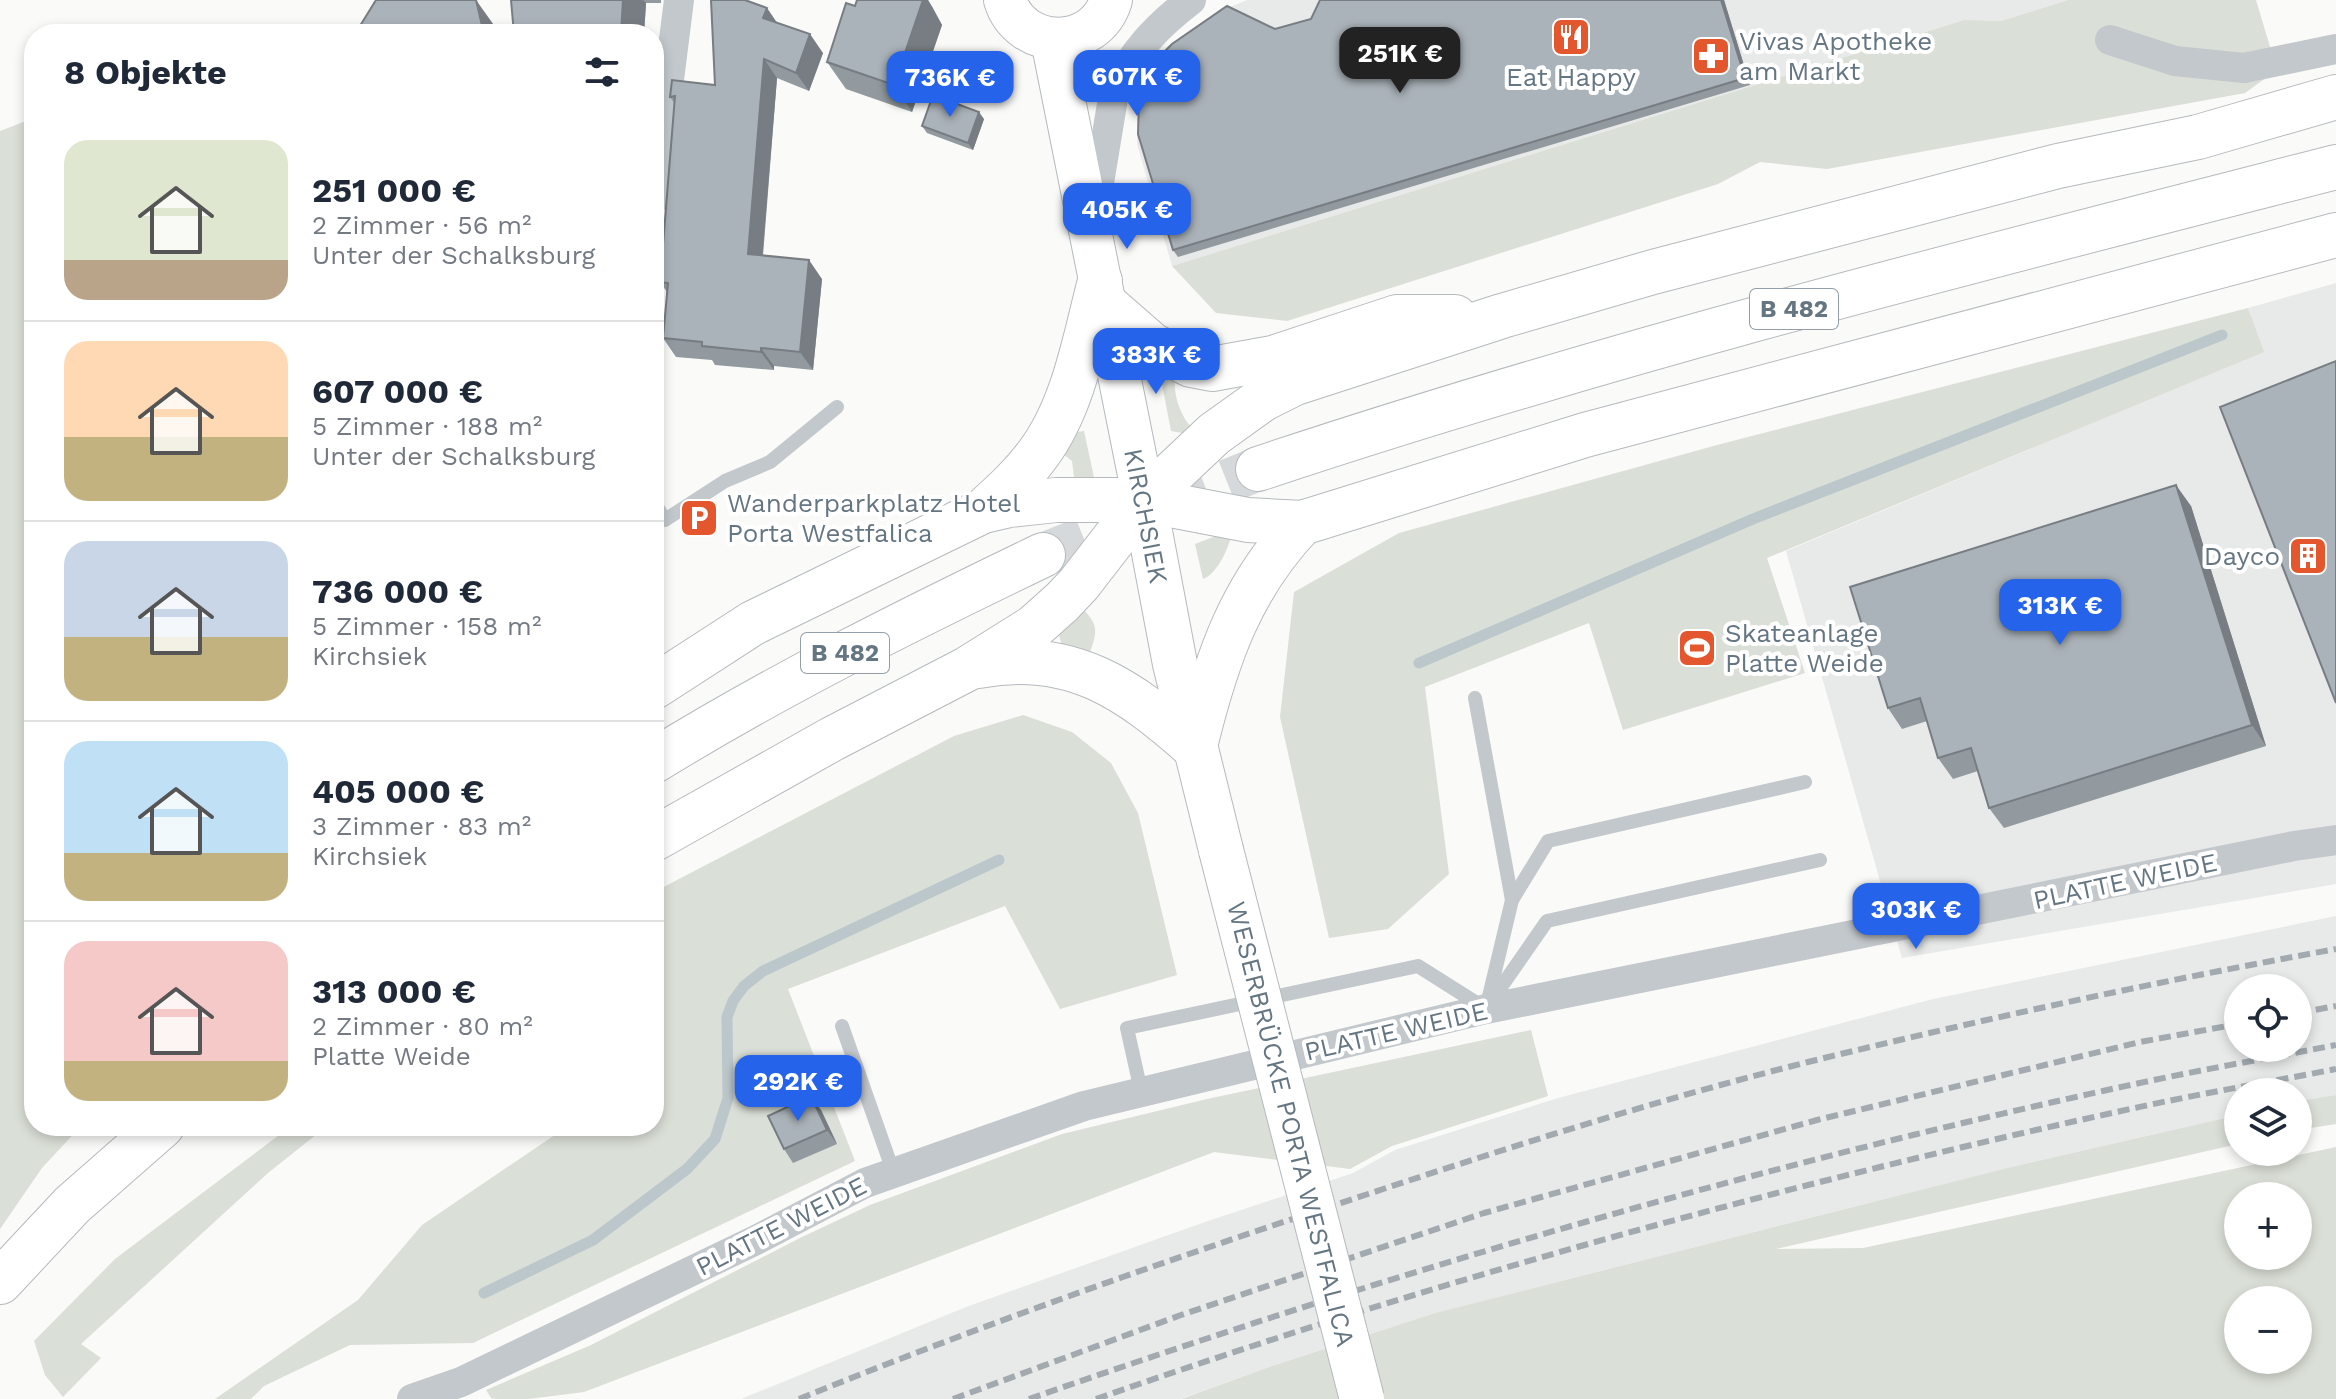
<!DOCTYPE html>
<html lang="de">
<head>
<meta charset="utf-8">
<style>
  body { margin:0; font-family:"Work Sans",sans-serif; background:#f6f6f7; color:#1f2937; height:100vh; display:flex; flex-direction:column; font-size:30px; white-space:nowrap }
  * { box-sizing:border-box; margin:0 }
  p { font-size:26px; color:#747a83 }
  .icon { flex:none; width:44px; height:44px; fill:none; stroke:currentColor; stroke-width:2; stroke-linecap:round; stroke-linejoin:round }
  .map { position:relative; flex:1; overflow:hidden }
  .details { position:absolute; left:24px; top:24px; width:640px; height:1112px; display:flex; flex-direction:column; background:#fff; border-radius:32px; box-shadow:0 4px 12px #0003 }
  .details>* { flex:none }
  .controls { position:absolute; left:2224px; top:974px; display:grid; gap:16px }
  .controls a { display:grid; place-items:center; width:88px; height:88px; border-radius:50%; background:#fff; box-shadow:0 4px 12px #0003; font-size:40px }
  .price { position:absolute; translate:-50% -68px; padding:0 18px; border-radius:16px; background:#2563eb; color:#fff; font-size:26px; line-height:52px; filter:drop-shadow(0 2px 4px #0008) }
  .price::after { content:''; position:absolute; left:50%; top:48px; width:24px; height:18px; margin-left:-12px; background:inherit; clip-path:polygon(0 0,100% 0,50% 100%) }
  .price.on { background:#222; color:#fff }
  ul { padding:0; list-style:none }
  li { display:flex; align-items:center; gap:24px; height:200px; padding:0 40px }
  li+li { border-top:2px solid #e0e1e3 }
  li span { display:grid; place-items:center; flex:none; width:224px; height:160px; border-radius:24px; color:#555 }
  li>.icon { margin-inline-start:auto }
  span .icon { width:96px; height:96px; fill:#fffc; stroke-width:1 }
  li b { font-size:34px }
  h2 { display:flex; justify-content:space-between; align-items:center; height:96px; padding:0 40px; font-size:34px }
  .map>svg:first-child { display:block }
</style>
</head>
<body>
<div class="map">
<svg width="2336" height="1399" viewBox="0 0 2336 1399">
  <rect width="100%" height="100%" fill="#fafaf8"/>
  <g fill="#e8e9e9" fill-rule="evenodd">
    <path d="M1247 0H2068L2001 21 1964 20 1172 266 1137 144V119L1150 75 1166 50 1232 6Z"/>
    <path d="M2336 283V884L1902 958 1786 551 2263 352 2248 308Z"/>
    <path d="M2336 916V1095L2298 1101V1092H2238V1115L2007 1168 1435 1313 1275 1365 1180 1399H741L966 1307 1208 1221 1353 1173 1395 1150 1558 1098 1933 999ZM2238 988H2298V1048H2238Z"/>
  </g>
  <g fill="#dadfd7" fill-rule="evenodd">
    <path d="M2068 0H2256L2277 70 2245 93 1827 169 1760 162 1718 184 1287 321 1216 313 1172 266 1964 20 2001 21Z"/>
    <path d="M34 118V1126H81L42 1168 0 1229V131Z"/>
    <path d="M2248 308 2264 352 1767 558 1805 673 1623 730 1589 623 1425 687 1449 874 1388 929 1329 938 1280 717 1294 592 1399 533 1717 445Z"/>
    <path d="M1165 373 1175 376C1173 394 1180 415 1192 428L1187 434 1171 431 1161 379Z"/>
    <path d="M1084 431 1095 482 1071 489 1074 476 1072 461 1059 451 1069 433Z"/>
    <path d="M1226 532 1232 534C1228 549 1217 574 1203 579L1195 544Z"/>
    <path d="M1081 607C1100 626 1097 631 1089 656L1063 649 1057 628Z"/>
    <path d="M1023 715 1072 732 1111 763 1138 813 1177 975 1060 1009 1005 906 788 989 855 1161 473 1343 350 1345 264 1386 251 1399H215L358 1300 422 1225 568 1126H654V892L954 736Z"/>
    <path d="M1531 1030 1548 1096 1392 1146 1350 1169 1214 1152 584 1392 529 1399H495L491 1398 486 1390 591 1345 800 1238 870 1205 1062 1134 1207 1099Z"/>
    <path d="M2336 1095V1124L2298 1130V1101Z"/>
    <path d="M2238 1115V1144L1776 1249 1863 1248 2336 1147V1399H1181L1275 1365 1435 1313 2007 1168ZM2238 1196H2298V1256H2238ZM2238 1300H2298V1360H2238Z"/>
    <path d="M291 1126H327L268 1173 81 1344 101 1358 63 1397 45 1375 34 1341 115 1259Z"/>
  </g>
  <g fill="none" stroke-linecap="round" stroke-linejoin="round">
    <g stroke="#bbc7cb" stroke-width="11">
      <path d="M1419 663 1753 519 2222 335"/>
      <path d="M484 1293 593 1240 687 1169 715 1139 728 1098 727 1017 733 1001 744 986 763 971 999 860"/>
    </g>
    <path stroke="#d5d9db" stroke-width="44" stroke-dasharray="44 22" stroke-linecap="butt" d="M1043 555 1258 469"/>
    <defs>
      <g id="secondary">
        <path d="M1005 0C1021 51 1095 52 1111 0"/>
        <path d="M1052 40 1144 500"/>
      </g>
      <g id="primary">
        <path d="M1105 304 1152 345 1191 365 1212 369 1273 358 1397 317H1455"/>
        <path d="M1258 469C1612 351 1974 260 2336 167"/>
        <path d="M1144 500 1175 664 1221 850"/>
        <path d="M983 511C1003 493 1022 476 1038 454 1074 406 1085 338 1100 281"/>
        <path d="M979 666C1071 648 1130 690 1195 748"/>
        <path d="M654 687 753 623 983 511 1009 505 1056 500H1144L1248 520 1302 523 1585 435 2336 235"/>
        <path d="M1196 742C1217 657 1241 587 1302 523"/>
        <path d="M654 761C779 684 910 619 1043 555"/>
        <path d="M654 839 832 739 967 669 1034 627 1062 602 1079 584 1144 500 1214 434 1263 399 1295 383 1502 316 1653 272 2058 166 2198 137 2336 97"/>
        <path d="M0 1282 72 1205 162 1126"/>
      </g>
    </defs>
    <use href="#secondary" stroke="#b3babf" stroke-width="44"/>
    <use href="#primary" stroke="#b5babe" stroke-width="46"/>
    <g stroke="#c3c8cc" stroke-width="14">
      <path d="M654 502 665 520 725 481 770 462 837 407"/>
      <path d="M1475 698 1512 900"/>
      <path d="M1492 1000 1547 921 1820 860"/>
      <path d="M842 1026 893 1171"/>
      <path d="M1141 1091 1127 1028 1418 966 1486 1009 1512 900 1548 841 1805 782"/>
    </g>
    <g stroke="#c3c8cc" stroke-width="30">
      <path d="M2110 40 2175 61 2244 68 2336 49"/>
      <path d="M654 199 679 0"/>
      <path d="M1094 213 1114 92C1131 53 1157 26 1191 0"/>
      <path d="M412 1399 461 1382 756 1240 865 1183 1084 1106 1486 1009 2294 846 2336 840"/>
    </g>
    <use href="#secondary" stroke="#fff" stroke-width="42"/>
    <use href="#primary" stroke="#fff" stroke-width="44"/>
    <g stroke="#a2aab0" stroke-width="6" stroke-dasharray="12 6" stroke-linecap="butt">
      <path d="M2298 1013 2336 1006"/>
      <path d="M799 1399C986 1323 1176 1257 1368 1194 1513 1146 1660 1099 1808 1062 1983 1019 2159 981 2336 949"/>
      <path d="M953 1399 1181 1315 1484 1213 1817 1120 2140 1042 2238 1024"/>
      <path d="M1029 1399C1395 1271 1769 1162 2149 1081 2211 1068 2274 1057 2336 1045"/>
      <path d="M1096 1399C1430 1282 1774 1187 2121 1111 2192 1095 2264 1083 2336 1069"/>
    </g>
    <defs>
      <path id="primary-bridge" d="M1221 850 1362 1399"/>
    </defs>
    <use href="#primary-bridge" stroke="#b5babe" stroke-width="46" stroke-linecap="butt"/>
    <use href="#primary-bridge" stroke="#fff" stroke-width="44"/>
  </g>
  <g fill="#929a9f">
    <path d="M511 0H661V3H646L644 34H514Z"/>
    <path d="M857 0H928L933 8 942 25 912 112 846 89 827 62Z"/>
    <path d="M1724 0 1750 85 1178 257 1173 250 1275 29Z"/>
    <path d="M778 23 823 53 809 91 777 78 763 256 822 279 813 370 774 366V370L715 365 712 360 676 357 663 338 667 292 660 282 675 104 670 97 715 85Z"/>
    <path d="M984 119 973 150 927 133 922 126Z"/>
    <path d="M2191 506 2266 746 2004 828 1989 808 1978 771 1953 779 1938 758 1927 721 1902 729 1888 708Z"/>
    <path d="M821 1110 837 1144 793 1163 784 1149Z"/>
  </g>
  <g fill="#777d82">
    <path d="M476 0 496 28 497 34H484Z"/>
    <path d="M623 0H643L646 3 644 34H621Z"/>
    <path d="M923 0H928L942 25 912 112 894 85Z"/>
    <path d="M1721 0H1724L1750 85 1745 78Z"/>
    <path d="M767 8 780 27 763 18Z"/>
    <path d="M810 34 823 53 809 91 796 73Z"/>
    <path d="M764 59 777 78 761 273 748 254Z"/>
    <path d="M979 112 984 119 973 150 968 143Z"/>
    <path d="M809 260 822 279 813 370 800 352Z"/>
    <path d="M761 348 774 366V370L761 352Z"/>
    <path d="M2176 485 2191 506 2266 746 2252 725Z"/>
    <path d="M811 1096 821 1110 837 1144 827 1130Z"/>
  </g>
  <g fill="#aab3b9" stroke="#777d82" stroke-width="2">
    <path d="M376 0H476L484 34H355Z"/>
    <path d="M511 0H623L621 34H514Z"/>
    <path d="M711 0H745L767 8 763 18 810 34 796 73 764 59 748 254 809 260 800 352 761 348V352L702 346V342L663 338 668 283 660 282 675 96 670 97 672 80 715 85Z"/>
    <path d="M857 0H923L894 85 827 62 846 3 855 6Z"/>
    <path d="M1320 0H1721L1745 78 1173 250 1138 134 1139 102 1148 74 1159 57 1172 44 1227 6 1275 29 1311 19Z"/>
    <path d="M933 95 979 112 968 143 922 126Z"/>
    <path d="M2336 361V703L2220 407Z"/>
    <path d="M2176 485 2252 725 1989 808 1971 748 1938 758 1920 698 1888 708 1850 587Z"/>
    <path d="M811 1096 827 1130 784 1149 768 1116Z"/>
  </g>
  <defs>
    <symbol id="restaurant-square" viewBox="-11 -11 22 22"><rect x="-9" y="-9" width="18" height="18" rx="4" fill="#e4572e" stroke="#fff"/><path d="M-5-6h1v4h1v-4h1v4h1v-4h1v5L-1.5 .5V6h-2V.5L-5-1ZM5-6V6H3V1.5H1.5Q1.5-4 5-6Z" fill="#fff"/></symbol>
    <symbol id="pharmacy-square" viewBox="-11 -11 22 22"><rect x="-9" y="-9" width="18" height="18" rx="4" fill="#e4572e" stroke="#fff"/><path d="M-2-6h4v4h4v4h-4v4h-4v-4h-4v-4h4Z" fill="#fff"/></symbol>
    <symbol id="parking-square" viewBox="-11 -11 22 22"><rect x="-9" y="-9" width="18" height="18" rx="4" fill="#e4572e" stroke="#fff"/><path d="M-3.5-5.5H1a3.5 3.5 0 0 1 0 7H-1V5.5H-3.5ZM-1-3.4V-.6H.8a1.4 1.4 0 0 0 0-2.8Z" fill="#fff"/></symbol>
    <symbol id="building-square" viewBox="-11 -11 22 22"><rect x="-9" y="-9" width="18" height="18" rx="4" fill="#e4572e" stroke="#fff"/><path d="M-4-6H4V6H1V3H-1V6H-4ZM-2.5-4.3h1.7v1.8h-1.7ZM.8-4.3h1.7v1.8H.8ZM-2.5-1h1.7V.8h-1.7ZM.8-1h1.7V.8H.8Z" fill="#fff"/></symbol>
    <symbol id="stadium-square" viewBox="-11 -11 22 22"><rect x="-9" y="-9" width="18" height="18" rx="4" fill="#e4572e" stroke="#fff"/><path d="M0-5a6.5 5 0 1 0 0 10a6.5 5 0 1 0 0-10ZM-3.5-1.8h7v3.6h-7Z" fill="#fff"/></symbol>
  </defs>
  <g fill-rule="evenodd">
    <use href="#restaurant-square" x="1549" y="15" width="44" height="44"/>
    <use href="#pharmacy-square" x="1689" y="34" width="44" height="44"/>
    <use href="#parking-square" x="677" y="496" width="44" height="44"/>
    <use href="#building-square" x="2286" y="534" width="44" height="44"/>
    <use href="#stadium-square" x="1675" y="626" width="44" height="44"/>
  </g>
  <g text-anchor="middle" dominant-baseline="central" stroke-width="8" stroke-linejoin="round" paint-order="stroke">
    <g fill="#fff" stroke="#939fa8" stroke-width="2">
      <rect x="1750" y="289" width="88" height="40" rx="6"/>
      <rect x="801" y="633" width="88" height="40" rx="6"/>
    </g>
    <g font-size="24" font-weight="bold" fill="#657683">
      <text x="1794" y="309">B 482</text>
      <text x="845" y="653">B 482</text>
    </g>
    <g font-size="26" fill="#657683" stroke="#fff" text-anchor="start">
      <text x="1739" y="41">Vivas Apotheke<tspan x="1739" dy="30">am Markt</tspan></text>
      <text x="1571" y="77" text-anchor="middle">Eat Happy</text>
      <text x="727" y="503">Wanderparkplatz Hotel<tspan x="727" dy="30">Porta Westfalica</tspan></text>
      <text x="2280" y="556" text-anchor="end">Dayco</text>
      <text x="1725" y="633">Skateanlage<tspan x="1725" dy="30">Platte Weide</tspan></text>
    </g>
    <g font-size="26" fill="#657683" stroke="#fff">
      <text transform="translate(1146 516) rotate(79)">KIRCHSIEK</text>
      <text transform="translate(2125 881) rotate(-12)">PLATTE WEIDE</text>
      <text transform="translate(1396 1031) rotate(-13)">PLATTE WEIDE</text>
      <text transform="translate(1291 1124) rotate(76)">WESERBRÜCKE PORTA WESTFALICA</text>
      <text transform="translate(781 1226) rotate(-27)">PLATTE WEIDE</text>
    </g>
  </g>
</svg>
<div class="controls">
<a><svg class="icon" aria-label="locate" viewBox="0 0 24 24"><circle cx="12" cy="12" r="6"/><path d="M12 2v4M12 18v4M2 12h4M18 12h4"/></svg></a>
<a><svg class="icon" aria-label="layers" viewBox="0 0 24 24"><path d="M12 4l9 5-9 5-9-5zM3 14l9 5 9-5"/></svg></a>
<a>+</a>
<a>−</a>
</div>
<b class="price on" style="left:1400px;top:95px">251K €</b>
<b class="price" style="left:1137px;top:118px">607K €</b>
<b class="price" style="left:950px;top:119px">736K €</b>
<b class="price" style="left:1127px;top:251px">405K €</b>
<b class="price" style="left:1156px;top:396px">383K €</b>
<b class="price" style="left:2060px;top:647px">313K €</b>
<b class="price" style="left:1916px;top:951px">303K €</b>
<b class="price" style="left:798px;top:1123px">292K €</b>
<section class="details">
<h2>8 Objekte<svg class="icon" aria-label="filters" viewBox="0 0 24 24"><path d="M4 7h16M4 17h16"/><circle cx="9" cy="7" r="2"/><circle cx="15" cy="17" r="2"/></svg></h2>
<ul>
<li><span style="background:linear-gradient(#dfe7d0 75%,#b9a48a 0)"><svg class="icon" aria-label="home" viewBox="0 0 24 24"><path d="M3 11l9-7 9 7M6 9v11h12V9"/></svg></span><div><b>251 000 €</b><p>2 Zimmer · 56 m²</p><p>Unter der Schalksburg</p></div></li>
<li><span style="background:linear-gradient(#ffd9b3 60%,#c2b280 0)"><svg class="icon" aria-label="home" viewBox="0 0 24 24"><path d="M3 11l9-7 9 7M6 9v11h12V9"/></svg></span><div><b>607 000 €</b><p>5 Zimmer · 188 m²</p><p>Unter der Schalksburg</p></div></li>
<li><span style="background:linear-gradient(#c9d6e8 60%,#c2b280 0)"><svg class="icon" aria-label="home" viewBox="0 0 24 24"><path d="M3 11l9-7 9 7M6 9v11h12V9"/></svg></span><div><b>736 000 €</b><p>5 Zimmer · 158 m²</p><p>Kirchsiek</p></div></li>
<li><span style="background:linear-gradient(#bfe0f5 70%,#c2b280 0)"><svg class="icon" aria-label="home" viewBox="0 0 24 24"><path d="M3 11l9-7 9 7M6 9v11h12V9"/></svg></span><div><b>405 000 €</b><p>3 Zimmer · 83 m²</p><p>Kirchsiek</p></div></li>
<li><span style="background:linear-gradient(#f6c9c9 75%,#c2b280 0)"><svg class="icon" aria-label="home" viewBox="0 0 24 24"><path d="M3 11l9-7 9 7M6 9v11h12V9"/></svg></span><div><b>313 000 €</b><p>2 Zimmer · 80 m²</p><p>Platte Weide</p></div></li>
</ul>
</section>
</div>
</body>
</html>
